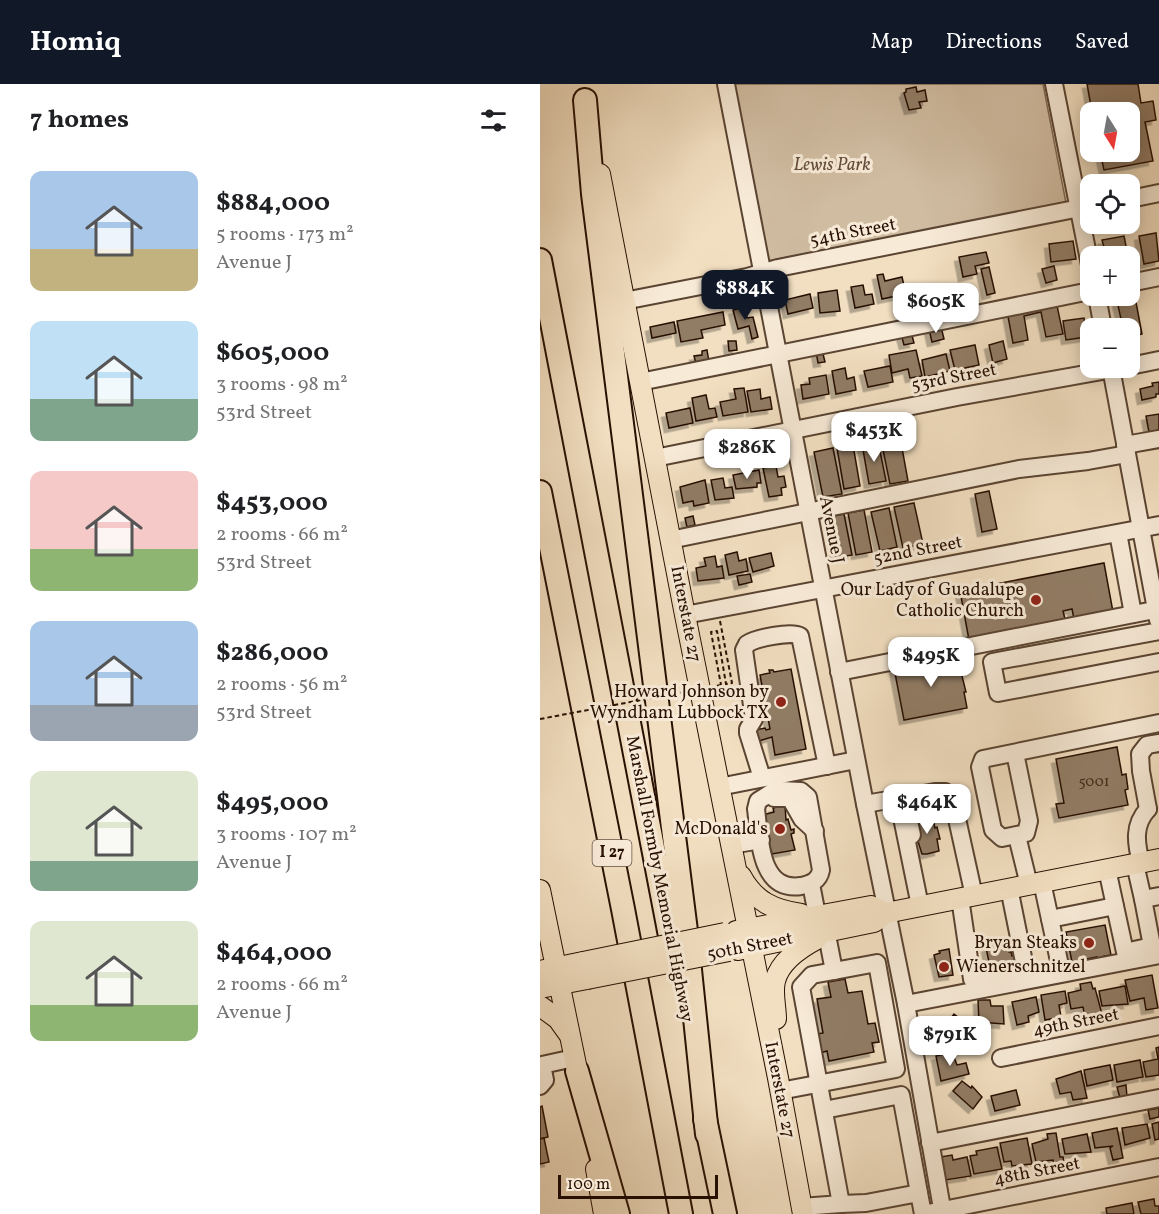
<!DOCTYPE html>
<html lang="en">
<head>
<meta charset="utf-8">
<style>
  body { margin:0; font-family:Vollkorn,serif; background:#f2f2f2; color:#202124; height:100vh; display:flex; flex-direction:column; font-size:22px; white-space:nowrap }
  * { box-sizing:border-box; margin:0 }
  p { font-size:20px; color:#757577 }
  .icon { flex:none; width:33px; height:33px; fill:none; stroke:currentColor; stroke-width:2; stroke-linecap:round; stroke-linejoin:round }
  .map { position:relative; flex:1; overflow:hidden }
  .panel { display:flex; flex-direction:column; background:#fff; width:540px }
  .panel>* { flex:none }
  .needle { width:39px; rotate:169deg }
  .fabs { position:absolute; left:540px; top:18px; display:grid; gap:12px }
  .fabs a { display:grid; place-items:center; width:60px; height:60px; border-radius:12px; background:#fff; box-shadow:0 3px 15px #0003; font-size:30px }
  .scale { position:absolute; left:18px; bottom:15px; width:160px; box-sizing:border-box; padding-left:6px; border:3px solid #281002; border-top:0; font-size:16px; line-height:21px; white-space:nowrap; color:#281002; -webkit-text-stroke:4px #f7ead7; paint-order:stroke }
  .price { position:absolute; translate:-50% -51px; padding:0 14px; border-radius:12px; background:#fff; color:#222; font-size:20px; line-height:39px; filter:drop-shadow(0 2px 3px #0008) }
  .price::after { content:''; position:absolute; left:50%; top:36px; width:18px; height:14px; margin-left:-9px; background:inherit; clip-path:polygon(0 0,100% 0,50% 100%) }
  .price.selected { background:#111827; color:#fff }
  ul { padding:0; list-style:none }
  li { display:flex; align-items:center; gap:18px; height:150px; padding:0 30px }
  li span { display:grid; place-items:center; flex:none; width:168px; height:120px; border-radius:12px; color:#555 }
  li>.icon { margin-inline-start:auto }
  span .icon { width:72px; height:72px; fill:#fffc; stroke-width:1 }
  li b { font-size:26px }
  h2 { display:flex; justify-content:space-between; align-items:center; height:72px; padding:0 30px; font-size:26px }
  header { display:flex; align-items:center; gap:36px; box-sizing:border-box; height:84px; padding:0 30px; background:#111827; color:#fff }
  header strong { font-size:28px }
  nav { display:flex; gap:33px; margin-inline-start:auto; font-size:21px }
  main { display:flex; flex:1; min-height:0 }
  .map>svg:first-child { display:block }
</style>
</head>
<body>
<header>
<strong>Homiq</strong>
<nav><a>Map</a><a>Directions</a><a>Saved</a></nav>
</header>
<main>
<section class="panel">
<h2>7 homes<svg class="icon" aria-label="filters" viewBox="0 0 24 24"><path d="M4 7h16M4 17h16"/><circle cx="9" cy="7" r="2"/><circle cx="15" cy="17" r="2"/></svg></h2>
<ul>
<li><span style="background:linear-gradient(#a9c7e8 65%,#c2b280 0)"><svg class="icon" aria-label="home" viewBox="0 0 24 24"><path d="M3 11l9-7 9 7M6 9v11h12V9"/></svg></span><div><b>$884,000</b><p>5 rooms · 173 m²</p><p>Avenue J</p></div></li>
<li><span style="background:linear-gradient(#bfe0f5 65%,#7fa58c 0)"><svg class="icon" aria-label="home" viewBox="0 0 24 24"><path d="M3 11l9-7 9 7M6 9v11h12V9"/></svg></span><div><b>$605,000</b><p>3 rooms · 98 m²</p><p>53rd Street</p></div></li>
<li><span style="background:linear-gradient(#f6c9c9 65%,#8fb573 0)"><svg class="icon" aria-label="home" viewBox="0 0 24 24"><path d="M3 11l9-7 9 7M6 9v11h12V9"/></svg></span><div><b>$453,000</b><p>2 rooms · 66 m²</p><p>53rd Street</p></div></li>
<li><span style="background:linear-gradient(#a9c7e8 70%,#9aa5b1 0)"><svg class="icon" aria-label="home" viewBox="0 0 24 24"><path d="M3 11l9-7 9 7M6 9v11h12V9"/></svg></span><div><b>$286,000</b><p>2 rooms · 56 m²</p><p>53rd Street</p></div></li>
<li><span style="background:linear-gradient(#dfe7d0 75%,#7fa58c 0)"><svg class="icon" aria-label="home" viewBox="0 0 24 24"><path d="M3 11l9-7 9 7M6 9v11h12V9"/></svg></span><div><b>$495,000</b><p>3 rooms · 107 m²</p><p>Avenue J</p></div></li>
<li><span style="background:linear-gradient(#dfe7d0 70%,#8fb573 0)"><svg class="icon" aria-label="home" viewBox="0 0 24 24"><path d="M3 11l9-7 9 7M6 9v11h12V9"/></svg></span><div><b>$464,000</b><p>2 rooms · 66 m²</p><p>Avenue J</p></div></li>
</ul>
</section>
<div class="map">
<svg width="619" height="1130" viewBox="0 0 619 1130">
  <defs>
    <filter id="shadow"><feDropShadow dx="-4.5" dy="4.5" stdDeviation="0" flood-color="#0004"/></filter>
  </defs>
  <rect width="100%" height="100%" fill="#f2dfc1"/>
  <filter id="stains"><feTurbulence type="fractalNoise" baseFrequency=".00333" numOctaves="4"/><feColorMatrix values="0 0 0 0 .2 0 0 0 0 .09 0 0 0 0 .02 0 0 0 .5 -.17"/></filter>
  <radialGradient id="worn" r=".72"><stop offset=".6" stop-color="#630" stop-opacity="0"/><stop offset="1" stop-color="#630" stop-opacity=".3"/></radialGradient>
  <path fill="#d0bca1" stroke="#7c6652" stroke-width="1.5" d="M192 0H503L526 119 227 177Z"/>
  <g fill="#917c65" stroke="#281002" stroke-width="1.5" filter="url(#shadow)">
    <path d="M547 0H598L601 19 613 17 616 36 605 38 613 77 564 86 560 68H590V28H552Z"/>
    <path d="M376 3 377 8 385 6 387 17 379 18 381 24 369 26 364 9 366 8V5Z"/>
    <path d="M616 149 619 177 604 180 599 152Z"/>
    <path d="M584 152 588 172H566L565 167 558 168 557 164 564 163 562 156Z"/>
    <path d="M533 157 536 175 511 178 509 160Z"/>
    <path d="M446 168 449 179 435 182 437 190 423 193 419 173Z"/>
    <path d="M514 182 517 196 506 199 502 185Z"/>
    <path d="M449 183 455 209 447 211 441 185Z"/>
    <path d="M343 190 345 197 362 193 366 210 342 215 337 191Z"/>
    <path d="M323 201 325 211 332 210 334 220 315 224 311 203Z"/>
    <path d="M297 206 300 227 280 229 278 209Z"/>
    <path d="M270 210 273 224 248 230 245 216Z"/>
    <path d="M595 213 602 250 590 253V244H583L577 217Z"/>
    <path d="M516 217 523 250 506 253 501 228 484 232 488 256 473 259 467 227Z"/>
    <path d="M205 223 207 234 213 233 218 253 212 255 209 242 198 245 193 226Z"/>
    <path d="M183 228 185 241 161 246 163 254 141 258 137 237Z"/>
    <path d="M544 234 546 253 526 256 523 237Z"/>
    <path d="M134 238 136 249 112 254 110 243Z"/>
    <path d="M401 243 404 255 392 258 389 245Z"/>
    <path d="M371 248 374 259 364 261 361 250Z"/>
    <path d="M188 257H196L197 266 189 267Z"/>
    <path d="M463 257 467 275 453 279 449 261Z"/>
    <path d="M435 261 439 281 415 286 410 266Z"/>
    <path d="M167 266 169 278 156 280 154 272 162 271V267Z"/>
    <path d="M282 266 285 278 278 279 276 267Z"/>
    <path d="M376 266 382 292 370 294 368 285 352 289 349 271Z"/>
    <path d="M406 270 410 287 385 293 382 276Z"/>
    <path d="M350 282 353 298 328 303 324 287Z"/>
    <path d="M305 284 307 295 314 293 316 306 296 310 292 287Z"/>
    <path d="M286 291 289 310 263 315 261 301 270 300 269 294Z"/>
    <path d="M619 298V310H616V313L602 316 600 305 613 302 612 299Z"/>
    <path d="M204 304 208 328 183 332 180 318 196 315 194 305Z"/>
    <path d="M220 305 221 315 230 313 232 325 211 328 207 307Z"/>
    <path d="M166 311 169 325 175 324 177 333 156 337 152 314Z"/>
    <path d="M150 324 153 339 129 344 126 329Z"/>
    <path d="M619 330V346L609 348 606 332Z"/>
    <path d="M360 353 368 397 350 400 341 356Z"/>
    <path d="M338 357 346 397 329 400 322 360Z"/>
    <path d="M313 361 320 402 304 405 297 364Z"/>
    <path d="M293 364 302 410 283 413 274 368Z"/>
    <path d="M236 382 238 393 244 392 246 403 241 404 242 411 229 413 223 384Z"/>
    <path d="M219 386 221 399H217V403L196 405 193 391Z"/>
    <path d="M183 394 185 404 192 403 194 414 175 416 171 396Z"/>
    <path d="M165 396 169 419 154 422 153 417 143 419 140 403Z"/>
    <path d="M449 407 457 445 442 448 435 410Z"/>
    <path d="M374 419 383 460 363 464 354 423Z"/>
    <path d="M349 424 357 463 340 467 331 428Z"/>
    <path d="M324 426 332 468 316 471 308 429Z"/>
    <path d="M304 430 312 471 296 474 288 433Z"/>
    <path d="M153 432 155 441 147 443 145 434Z"/>
    <path d="M197 468 199 477 206 475 208 487 189 491 185 471Z"/>
    <path d="M231 469 234 482 213 488 209 474Z"/>
    <path d="M175 472 177 483 182 482 184 494 158 497 156 484 166 482 164 474Z"/>
    <path d="M564 479 573 528 534 535 532 525 523 527 525 535 516 537V539L429 556 420 507Z"/>
    <path d="M210 490 212 498 199 501 197 492Z"/>
    <path d="M417 572 426 608H424L427 624 364 636 354 584Z"/>
    <path d="M251 585 266 665 235 671 232 653 212 659 210 647 225 644 226 646 230 645 220 591 230 589 229 586H233L234 588Z"/>
    <path d="M577 663 582 691 586 690 588 705 585 706 588 721 519 734 516 720 524 719 516 675Z"/>
    <path d="M245 721 246 736 248 735 251 746 254 745V749L251 750 255 766 232 770 231 766H228L227 759H229L226 747 229 746 223 731 234 728 233 724Z"/>
    <path d="M385 733 386 736 393 735 395 744 397 743 400 755H397L399 767 387 770H382L375 748V734Z"/>
    <path d="M565 841 571 871 564 872 565 876 558 878 557 873 532 878 526 848Z"/>
    <path d="M459 859 460 861 467 860 469 868H471L472 872 474 871 475 876 471 880 473 887 452 892 446 864Z"/>
    <path d="M409 865 413 891 399 893 394 871 400 869 399 867Z"/>
    <path d="M612 891 618 924 606 926 604 914 590 917 585 896Z"/>
    <path d="M305 895 308 909 322 907 328 940 335 939 339 958 332 959 334 968 289 977 287 967 280 969 277 950 283 949 277 915 291 913 288 898Z"/>
    <path d="M551 898 553 905 555 904 563 934 546 938 543 923 531 925 528 909 541 906 540 900Z"/>
    <path d="M585 902 588 920 562 922 559 907Z"/>
    <path d="M525 907 527 919 519 921 521 933 505 936 501 911Z"/>
    <path d="M496 913 499 928 488 932 489 938 477 941 472 918Z"/>
    <path d="M438 916H450L451 922H463L464 940 439 938Z"/>
    <path d="M414 930 437 948 430 958 418 949 413 955 402 946Z"/>
    <path d="M619 963V991L606 993 603 978 618 975 616 964Z"/>
    <path d="M412 968 417 981 426 979 429 990 401 997 396 972Z"/>
    <path d="M600 976 603 993 577 998 574 981Z"/>
    <path d="M570 981 573 996 547 1002 544 986Z"/>
    <path d="M541 987 547 1014 533 1016 531 1008 520 1010 516 995Z"/>
    <path d="M422 997 431 1004 432 1002 442 1013 433 1025 413 1007Z"/>
    <path d="M586 1001 587 1013 580 1014 577 1003Z"/>
    <path d="M476 1006 480 1021 455 1027 451 1012Z"/>
    <path d="M2 1022 8 1053 0 1055V1023Z"/>
    <path d="M619 1024V1033L610 1035 608 1026Z"/>
    <path d="M619 1038V1055L615 1056 612 1040Z"/>
    <path d="M607 1040 610 1054 585 1061 582 1044Z"/>
    <path d="M577 1044 583 1074 573 1076 570 1064 573 1062 555 1064 552 1049Z"/>
    <path d="M516 1049 520 1073H523L525 1085 515 1087 513 1076 496 1078 492 1060 508 1055 507 1050Z"/>
    <path d="M547 1050 551 1068 525 1070 522 1055Z"/>
    <path d="M4 1054 9 1078 0 1080V1055Z"/>
    <path d="M487 1054 492 1080 472 1082 471 1077 464 1078 460 1059Z"/>
    <path d="M457 1063 462 1085 434 1090 430 1072 437 1071 436 1067Z"/>
    <path d="M412 1071 413 1076 427 1073 431 1092 405 1096 400 1073Z"/>
    <path d="M614 1115 615 1122H619V1130H601L598 1118Z"/>
    <path d="M592 1119 594 1130H567L566 1124Z"/>
  </g>
  <g fill="none" stroke-linecap="round" stroke-linejoin="round">
    <defs>
      <g id="minor">
        <path d="M186 0 325 720 366 920 403 1130"/>
        <path d="M514 0 550 181"/>
        <path d="M590 115 619 109"/>
        <path d="M590 199 619 193"/>
        <path d="M557 212 563 244"/>
        <path d="M84 217 207 193 238 184 550 122"/>
        <path d="M590 282 619 276"/>
        <path d="M571 284 618 536"/>
        <path d="M100 298 550 207"/>
        <path d="M585 361 619 355"/>
        <path d="M115 374 417 313 579 284"/>
        <path d="M578 449 593 530"/>
        <path d="M130 456 479 385 548 377 587 370"/>
        <path d="M145 531 619 441"/>
        <path d="M619 547 452 578 458 609 619 578"/>
        <path d="M299 588 619 525"/>
        <path d="M475 669 489 737 486 749 462 754 453 746 440 683 443 675 619 639"/>
        <path d="M222 694 208 649V645L214 635 204 566 207 560C216 554 251 547 260 552L287 682"/>
        <path d="M179 703 316 676"/>
        <path d="M240 706 261 707 268 713 281 786C279 797 271 800 261 802 219 808 220 754 216 725L218 717 232 708Z"/>
        <path d="M234 714H250L262 735 275 747"/>
        <path d="M358 714 380 822"/>
        <path d="M325 720 395 708H405L412 712 434 812"/>
        <path d="M608 725 601 687 600 670 607 661 619 659"/>
        <path d="M372 751 369 737 373 729 415 721"/>
        <path d="M477 752 489 801"/>
        <path d="M191 761 221 756"/>
        <path d="M601 779C596 759 593 741 608 725"/>
        <path d="M595 780 603 815"/>
        <path d="M567 785 575 822"/>
        <path d="M502 798 519 877"/>
        <path d="M271 800 277 831"/>
        <path d="M420 814 432 895 436 897 480 889 486 888 469 804"/>
        <path d="M510 835 575 822 585 868 612 862 603 815 619 812"/>
        <path d="M366 920 619 871"/>
        <path d="M461 974 619 942"/>
        <path d="M0 1002 5 996 2 981 34 974"/>
        <path d="M240 1007 356 985 337 879 294 887 287 851"/>
        <path d="M284 1026 361 1011 379 1109 326 1119 301 1120"/>
        <path d="M390 1059 619 1014"/>
        <path d="M379 1109 383 1130 619 1083"/>
        <path d="M261 1123 301 1120 261 903 272 891 294 887"/>
      </g>
      <g id="major">
        <path d="M60 90 145 531 238 994 263 1130"/>
        <path d="M201 792C215 818 234 826 261 830"/>
        <path d="M0 806 40 1000"/>
        <path d="M196 847 331 822 346 829"/>
        <path d="M198 866 334 838 346 829 619 775"/>
        <path d="M0 887 43 878"/>
        <path d="M0 904 47 895"/>
        <path d="M0 922 18 935 28 949"/>
        <path d="M236 935C236 923 232 909 235 897 240 877 260 864 277 855"/>
        <path d="M56 1085 64 1130"/>
      </g>
      <g id="highway">
        <path d="M45 16 53 110 146 847 167 1050"/>
        <path d="M0 176 135 878"/>
        <path d="M0 408 83 825 141 1130"/>
        <path d="M37 987 78 1130"/>
        <path d="M165 1035 185 1130"/>
      </g>
    </defs>
    <use href="#minor" stroke="#5a4432" stroke-width="20"/>
    <use href="#major" stroke="#281002" stroke-width="22"/>
    <use href="#highway" stroke="#281002" stroke-width="26"/>
    <path stroke="#281002" stroke-width="2" stroke-dasharray="4.5 3" stroke-linecap="butt" d="M180 537 192 599 186 600 177 547 171 548 181 601"/>
    <use href="#minor" stroke="#f7ead7" stroke-width="16"/>
    <use href="#major" stroke="#f2dfc1" stroke-width="20"/>
    <use href="#highway" stroke="#f2dfc1" stroke-width="22"/>
    <defs>
      <g id="major-bridge">
        <path d="M43 878 185 849"/>
        <path d="M47 895 189 867"/>
      </g>
    </defs>
    <use href="#major-bridge" stroke="#281002" stroke-width="22" stroke-linecap="butt"/>
    <path stroke="#281002" stroke-width="2" stroke-dasharray="4.5 3" stroke-linecap="butt" d="M0 635 181 601"/>
    <use href="#major-bridge" stroke="#f2dfc1" stroke-width="20"/>
  </g>
  <g fill="#8f2418" stroke="#f7ead7" stroke-width="2">
    <circle cx="496" cy="516" r="6"/>
    <circle cx="241" cy="618" r="6"/>
    <circle cx="240" cy="745" r="6"/>
    <circle cx="549" cy="859" r="6"/>
    <circle cx="404" cy="883" r="6"/>
  </g>
  <g text-anchor="middle" dominant-baseline="central" stroke-width="6" stroke-linejoin="round" paint-order="stroke">
    <g font-size="15" fill="#422b1b">
      <text x="554" y="698">5001</text>
    </g>
    <rect fill="#f7ead7" stroke="#665142" stroke-width="1.5" x="52.5" y="756" width="39" height="26" rx="4.5"/>
    <g font-size="16" font-weight="bold" fill="#281002">
      <text x="72" y="769">I 27</text>
    </g>
    <g font-size="18" font-style="italic" fill="#634c3a" stroke="#f7ead7">
      <text x="292" y="81">Lewis Park</text>
    </g>
    <g font-size="18" fill="#281002" stroke="#f7ead7">
      <text transform="translate(313 149) rotate(-11)">54th Street</text>
      <text transform="translate(414 294) rotate(-11)">53rd Street</text>
      <text transform="translate(291 446) rotate(79)">Avenue J</text>
      <text transform="translate(378 467) rotate(-11)">52nd Street</text>
      <text transform="translate(145 530) rotate(79)">Interstate 27</text>
      <text transform="translate(119 795) rotate(79)">Marshall Formby Memorial Highway</text>
      <text transform="translate(210 863) rotate(-11)">50th Street</text>
      <text transform="translate(536 939) rotate(-11)">49th Street</text>
      <text transform="translate(239 1006) rotate(79)">Interstate 27</text>
      <text transform="translate(497 1088) rotate(-11)">48th Street</text>
    </g>
    <g font-size="18" fill="#281002" stroke="#f7ead7" text-anchor="end">
      <text x="484" y="506">Our Lady of Guadalupe<tspan x="484" dy="21">Catholic Church</tspan></text>
      <text x="229" y="608">Howard Johnson by<tspan x="229" dy="21">Wyndham Lubbock TX</tspan></text>
      <text x="228" y="745">McDonald's</text>
      <text x="537" y="859">Bryan Steaks</text>
      <text x="416" y="883" text-anchor="start">Wienerschnitzel</text>
    </g>
  </g>
  <rect width="100%" height="100%" filter="url(#stains)"/>
  <rect width="100%" height="100%" fill="url(#worn)"/>
</svg>
<div class="fabs">
<a><svg class="needle" viewBox="-14 -14 28 28"><path d="M0-13l5 13h-10z" fill="#e53935"/><path d="M0 13l5-13h-10z" fill="#757577"/></svg></a>
<a><svg class="icon" aria-label="locate" viewBox="0 0 24 24"><circle cx="12" cy="12" r="6"/><path d="M12 2v4M12 18v4M2 12h4M18 12h4"/></svg></a>
<a>+</a>
<a>−</a>
</div>
<div class="scale">100 m</div>
<b class="price selected" style="left:205px;top:237px">$884K</b>
<b class="price" style="left:396px;top:250px">$605K</b>
<b class="price" style="left:334px;top:379px">$453K</b>
<b class="price" style="left:207px;top:396px">$286K</b>
<b class="price" style="left:391px;top:604px">$495K</b>
<b class="price" style="left:387px;top:751px">$464K</b>
<b class="price" style="left:410px;top:983px">$791K</b>
</div>
</main>
</body>
</html>
